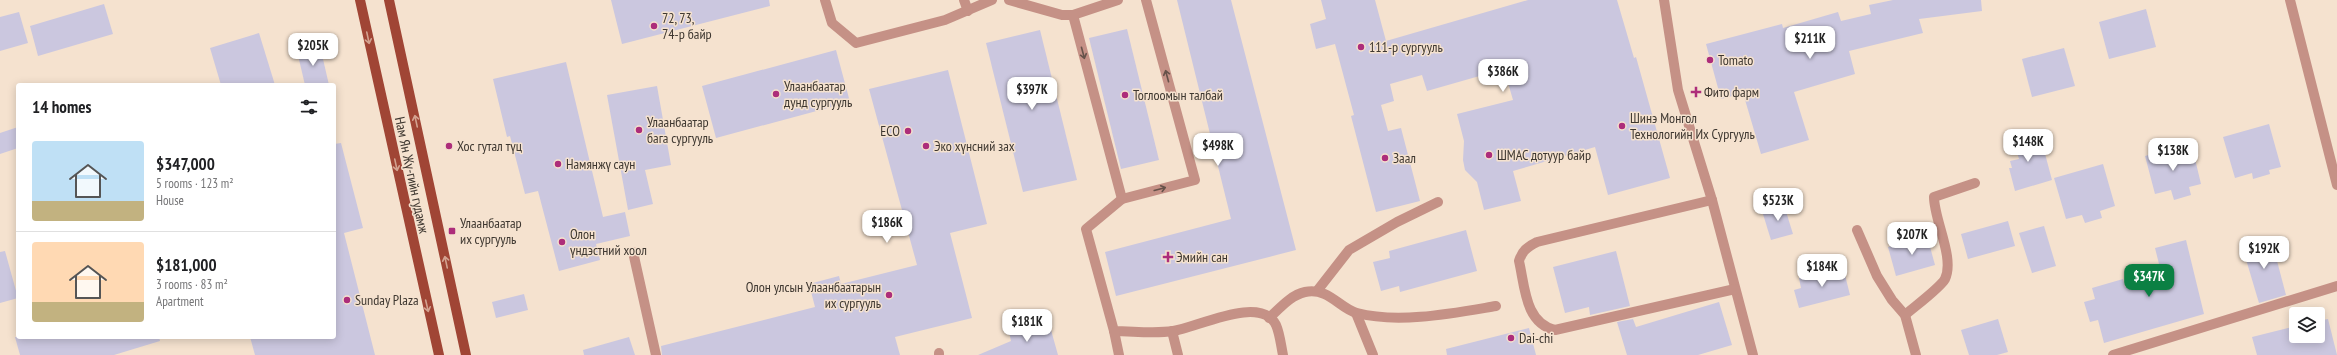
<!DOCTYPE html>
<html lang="en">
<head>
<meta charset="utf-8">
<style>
  body { margin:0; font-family:"PT Sans Narrow",sans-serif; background:#f2f2f2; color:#202124; height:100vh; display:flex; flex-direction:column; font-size:15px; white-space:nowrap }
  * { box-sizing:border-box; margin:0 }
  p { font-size:13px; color:#757577 }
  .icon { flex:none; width:22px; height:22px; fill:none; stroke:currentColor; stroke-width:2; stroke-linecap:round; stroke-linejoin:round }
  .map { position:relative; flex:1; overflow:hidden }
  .sheet { position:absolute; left:16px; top:83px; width:320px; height:256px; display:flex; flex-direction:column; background:#fff; border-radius:4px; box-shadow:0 2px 10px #0003 }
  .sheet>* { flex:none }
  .controls { position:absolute; left:2289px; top:307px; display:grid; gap:8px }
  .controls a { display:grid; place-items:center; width:36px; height:36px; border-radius:4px; background:#fff; box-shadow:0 2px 10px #0003; font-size:20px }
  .price { position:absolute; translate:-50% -34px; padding:0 9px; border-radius:8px; background:#fff; color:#222; font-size:13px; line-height:26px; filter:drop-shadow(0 1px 2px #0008) }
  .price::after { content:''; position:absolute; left:50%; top:24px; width:12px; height:9px; margin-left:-6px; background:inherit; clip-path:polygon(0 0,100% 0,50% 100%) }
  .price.active { background:#0b8043; color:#fff }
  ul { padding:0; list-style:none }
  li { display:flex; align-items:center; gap:12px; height:100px; padding:0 16px }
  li+li { border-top:1px solid #e0e0e0 }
  li span { display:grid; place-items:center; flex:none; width:112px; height:80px; border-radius:4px; color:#555 }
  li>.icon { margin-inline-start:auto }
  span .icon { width:48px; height:48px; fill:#fffc; stroke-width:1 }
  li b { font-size:17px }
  h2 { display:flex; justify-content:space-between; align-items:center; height:48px; padding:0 16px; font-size:17px }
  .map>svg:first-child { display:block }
</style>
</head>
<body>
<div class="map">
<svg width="2337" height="355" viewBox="0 0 2337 355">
  <rect width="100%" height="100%" fill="#f5e2cf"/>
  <g fill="#cbc7df">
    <path d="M611 0H769L770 6 622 44Z"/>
    <path d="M1177 0H1231L1296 250 1116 296 1105 252 1231 219Z"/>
    <path d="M1321 0H1375L1386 41 1528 0H1617L1634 58 1636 57 1670 178 1608 195 1595 147 1513 171 1521 201 1484 210 1477 182 1465 170 1463 160 1464 141 1457 114 1513 100 1504 69 1427 91 1422 75 1390 84 1394 101 1381 105 1388 131 1401 128 1420 201 1376 212 1351 116 1354 115 1335 44 1316 49 1310 24 1326 19Z"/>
    <path d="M1893 0H1981L1982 11 1919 19 1923 33 1849 51 1855 74 1794 92 1809 140 1761 154 1743 93 1721 99 1706 44 1782 24 1783 28 1838 12 1841 21 1871 14 1869 5Z"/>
    <path d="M104 4 113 34 38 56 30 26Z"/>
    <path d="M2146 9 2156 47 2109 59 2099 22Z"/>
    <path d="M19 12 28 43 0 51V17Z"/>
    <path d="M1127 29 1159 160 1121 169 1089 38Z"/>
    <path d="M1040 30 1077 180 1023 192 986 43Z"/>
    <path d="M259 33 275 85H221L210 48Z"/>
    <path d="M320 46 329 85H305L297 51Z"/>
    <path d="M2064 48 2075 86 2032 97 2022 59Z"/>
    <path d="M836 50 850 102 716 138 702 86Z"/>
    <path d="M566 62 603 217 625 212 630 236 596 244 600 260 559 271 538 191 525 194 510 136 507 137 493 79Z"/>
    <path d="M948 70 987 224 950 233 972 318 895 337 900 355H662L661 346 815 307 809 284 839 276 841 284 917 265 869 89Z"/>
    <path d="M657 86 671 165 645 170 653 204 628 210 607 95Z"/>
    <path d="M2269 124 2281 167 2269 170 2270 174 2253 179 2252 173 2235 178 2223 137Z"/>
    <path d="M18 127V148L0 154V133Z"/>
    <path d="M2030 130 2036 152 2044 150 2052 180 2015 191 2009 168H2012L2010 161 2019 159 2012 135Z"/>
    <path d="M341 143 363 228 344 233 375 355H255L250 337H334V144Z"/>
    <path d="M2185 145 2189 161 2195 159 2201 184 2189 187 2191 195 2174 200 2171 190 2155 194 2145 156Z"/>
    <path d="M2103 164 2115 206 2100 211 2102 218 2085 223 2082 215 2066 219 2054 178Z"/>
    <path d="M1784 205 1793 234 1771 240 1762 211Z"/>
    <path d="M2008 221 2015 246 1968 259 1961 234Z"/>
    <path d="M2044 226 2056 266 2032 273 2019 233Z"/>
    <path d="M1466 230 1477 271 1400 292 1399 286 1381 291 1373 262 1390 258 1389 251Z"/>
    <path d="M1927 236 1935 265 1896 276 1888 247Z"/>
    <path d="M2271 238 2286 295 2259 303 2242 246Z"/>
    <path d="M2186 240 2204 314 2104 343 2098 320 2090 322 2084 302 2095 299 2092 288 2123 279 2125 287 2162 276 2155 248Z"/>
    <path d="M5 251 18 298 0 303V252Z"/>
    <path d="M1616 251 1630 306 1590 315 1589 307 1565 313 1553 267Z"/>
    <path d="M1843 267 1850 295 1799 308 1794 290 1801 288 1799 278Z"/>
    <path d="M524 294 528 310 496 318 492 302Z"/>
    <path d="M1719 302 1732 345 1698 355H1627L1617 322 1633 319 1636 327Z"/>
    <path d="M1998 319 2008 352 1997 355H1969L1961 330Z"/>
    <path d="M2328 319 2337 355H2257L2252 337 2296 326V336H2318V321Z"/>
    <path d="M1029 326 1051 330 1058 355H978L1011 341 1009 332Z"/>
    <path d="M1529 328 1536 355H1447L1446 349Z"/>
    <path d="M15 337H159L160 341 114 355H20Z"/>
    <path d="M629 337 635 355H584L583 350Z"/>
  </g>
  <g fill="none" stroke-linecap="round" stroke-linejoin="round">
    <g stroke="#c59186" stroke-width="10">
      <path d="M825 0 832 23 856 43 945 20 992 0"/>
      <path d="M964 0 968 11"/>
      <path d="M1009 0 1062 15H1073L1118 0"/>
      <path d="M1146 0 1195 180 1122 199 1086 229 1114 331C1133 331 1154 334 1173 331 1196 328 1261 294 1276 325 1280 334 1281 346 1283 355"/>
      <path d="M1664 0 1678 90 1712 200 1753 355"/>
      <path d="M2290 0 2337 185"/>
      <path d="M1073 15 1122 199"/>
      <path d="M1712 200 1537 242C1527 247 1522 251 1519 261 1525 287 1525 323 1555 330L1735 289"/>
      <path d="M1857 230 1877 276 1892 300 1905 315 1916 355"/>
      <path d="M633 252 656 355"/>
      <path d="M1317 291 1349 250 1397 222 1438 202"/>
      <path d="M1356 313 1373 355"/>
      <path d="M1905 315C1914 307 1940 288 1945 279 1955 258 1934 220 1934 197L1975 183"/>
      <path d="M1269 318C1280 308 1291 295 1305 292 1329 287 1340 309 1357 313 1399 324 1454 313 1496 306"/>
      <path d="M1114 331 1119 355"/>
      <path d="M1172 331 1178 355"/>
      <path d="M939 353V355"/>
      <path d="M2113 355 2337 286"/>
    </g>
    <g stroke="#a04535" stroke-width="10">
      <path d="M360 0 439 355"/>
      <path d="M389 0 466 355"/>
    </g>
  </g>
  <defs><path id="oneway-shaft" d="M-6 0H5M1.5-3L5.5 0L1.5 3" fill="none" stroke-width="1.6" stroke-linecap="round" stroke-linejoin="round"/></defs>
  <g stroke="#d3a391">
    <use href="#oneway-shaft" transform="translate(368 38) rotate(78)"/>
    <use href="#oneway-shaft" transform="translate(416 121) rotate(-102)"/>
    <use href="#oneway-shaft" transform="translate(396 165) rotate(78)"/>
    <use href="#oneway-shaft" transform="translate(446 262) rotate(-102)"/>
    <use href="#oneway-shaft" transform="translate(427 306) rotate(77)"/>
  </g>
  <g stroke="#66524a">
    <use href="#oneway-shaft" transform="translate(1083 53) rotate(75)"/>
    <use href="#oneway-shaft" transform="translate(1167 76) rotate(-105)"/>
    <use href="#oneway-shaft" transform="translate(1160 189) rotate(-15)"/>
  </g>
  <g fill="#ad2d7a" stroke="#f5e2cf" stroke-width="1.5">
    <circle cx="654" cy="26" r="4"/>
    <circle cx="1361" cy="47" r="4"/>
    <circle cx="1710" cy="60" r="4"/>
    <path d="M1694 86h4v4h4v4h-4v4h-4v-4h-4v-4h4z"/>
    <circle cx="776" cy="94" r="4"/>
    <circle cx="1125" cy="95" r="4"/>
    <circle cx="1622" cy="126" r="4"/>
    <circle cx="639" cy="130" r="4"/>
    <circle cx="908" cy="131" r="4"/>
    <circle cx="449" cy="146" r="4"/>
    <circle cx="926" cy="146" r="4"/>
    <circle cx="1489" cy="155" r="4"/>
    <circle cx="1385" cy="158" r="4"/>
    <circle cx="558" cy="164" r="4"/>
    <rect x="448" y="227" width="8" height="8" rx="2"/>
    <circle cx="562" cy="242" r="4"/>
    <path d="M1166 251h4v4h4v4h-4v4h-4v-4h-4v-4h4z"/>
    <circle cx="889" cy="295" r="4"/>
    <circle cx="347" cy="300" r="4"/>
    <circle cx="1511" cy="338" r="4"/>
  </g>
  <g text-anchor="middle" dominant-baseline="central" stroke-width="3" stroke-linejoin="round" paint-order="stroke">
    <g font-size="14" fill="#3e3730" stroke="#f5e2cf" text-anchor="start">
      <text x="662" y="18">72, 73,<tspan x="662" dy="16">74-р байр</tspan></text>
      <text x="1369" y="47">111-р сургууль</text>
      <text x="1718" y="60">Tomato</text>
      <text x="784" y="86">Улаанбаатар<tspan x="784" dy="16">дунд сургууль</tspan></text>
      <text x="1704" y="92">Фито фарм</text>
      <text x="1133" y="95">Тоглоомын талбай</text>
      <text x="1630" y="118">Шинэ Монгол<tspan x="1630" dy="16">Технологийн Их Сургууль</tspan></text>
      <text x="647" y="122">Улаанбаатар<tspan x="647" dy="16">бага сургууль</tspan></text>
      <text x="900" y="131" text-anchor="end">ECO</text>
      <text x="457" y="146">Хос гутал түц</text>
      <text x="934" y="146">Эко хүнсний зах</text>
      <text x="1497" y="155">ШМАС дотуур байр</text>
      <text x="1393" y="158">Заал</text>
      <text x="566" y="164">Намянжү саун</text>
      <text x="460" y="223">Улаанбаатар<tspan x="460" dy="16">их сургууль</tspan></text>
      <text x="570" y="234">Олон<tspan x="570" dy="16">үндэстний хоол</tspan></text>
      <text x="1176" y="257">Эмийн сан</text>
      <text x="881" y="287" text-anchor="end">Олон улсын Улаанбаатарын<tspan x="881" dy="16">их сургууль</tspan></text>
      <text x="355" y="300">Sunday Plaza</text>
      <text x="1519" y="338">Dai-chi</text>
    </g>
    <g font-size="14" fill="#3e3730" stroke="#f5e2cf">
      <text transform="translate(412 175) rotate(78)">Нам Ян Жү-гийн гудамж</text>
    </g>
  </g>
</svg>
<div class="controls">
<a><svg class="icon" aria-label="layers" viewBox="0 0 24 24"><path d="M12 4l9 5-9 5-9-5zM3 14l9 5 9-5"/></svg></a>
</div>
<b class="price" style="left:1810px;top:60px">$211K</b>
<b class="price" style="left:313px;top:67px">$205K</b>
<b class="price" style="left:1503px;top:93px">$386K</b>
<b class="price" style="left:1032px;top:111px">$397K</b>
<b class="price" style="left:2028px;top:163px">$148K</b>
<b class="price" style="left:1218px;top:167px">$498K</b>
<b class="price" style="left:2173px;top:172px">$138K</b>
<b class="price" style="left:1778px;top:222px">$523K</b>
<b class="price" style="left:887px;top:244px">$186K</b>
<b class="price" style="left:1912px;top:256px">$207K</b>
<b class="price" style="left:2264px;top:270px">$192K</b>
<b class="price" style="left:1822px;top:288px">$184K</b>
<b class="price active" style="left:2149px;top:298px">$347K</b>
<b class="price" style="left:1027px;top:343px">$181K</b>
<section class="sheet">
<h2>14 homes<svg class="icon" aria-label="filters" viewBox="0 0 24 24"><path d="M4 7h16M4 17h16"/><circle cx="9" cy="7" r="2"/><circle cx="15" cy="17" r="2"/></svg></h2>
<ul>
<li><span style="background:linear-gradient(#bfe0f5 75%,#c2b280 0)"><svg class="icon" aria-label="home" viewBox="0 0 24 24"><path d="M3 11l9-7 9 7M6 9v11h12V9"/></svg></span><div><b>$347,000</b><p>5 rooms · 123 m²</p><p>House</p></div></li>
<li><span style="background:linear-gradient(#ffd9b3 75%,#c2b280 0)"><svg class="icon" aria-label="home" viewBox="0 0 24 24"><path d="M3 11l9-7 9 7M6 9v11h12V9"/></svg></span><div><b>$181,000</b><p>3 rooms · 83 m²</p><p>Apartment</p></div></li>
</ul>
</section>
</div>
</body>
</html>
